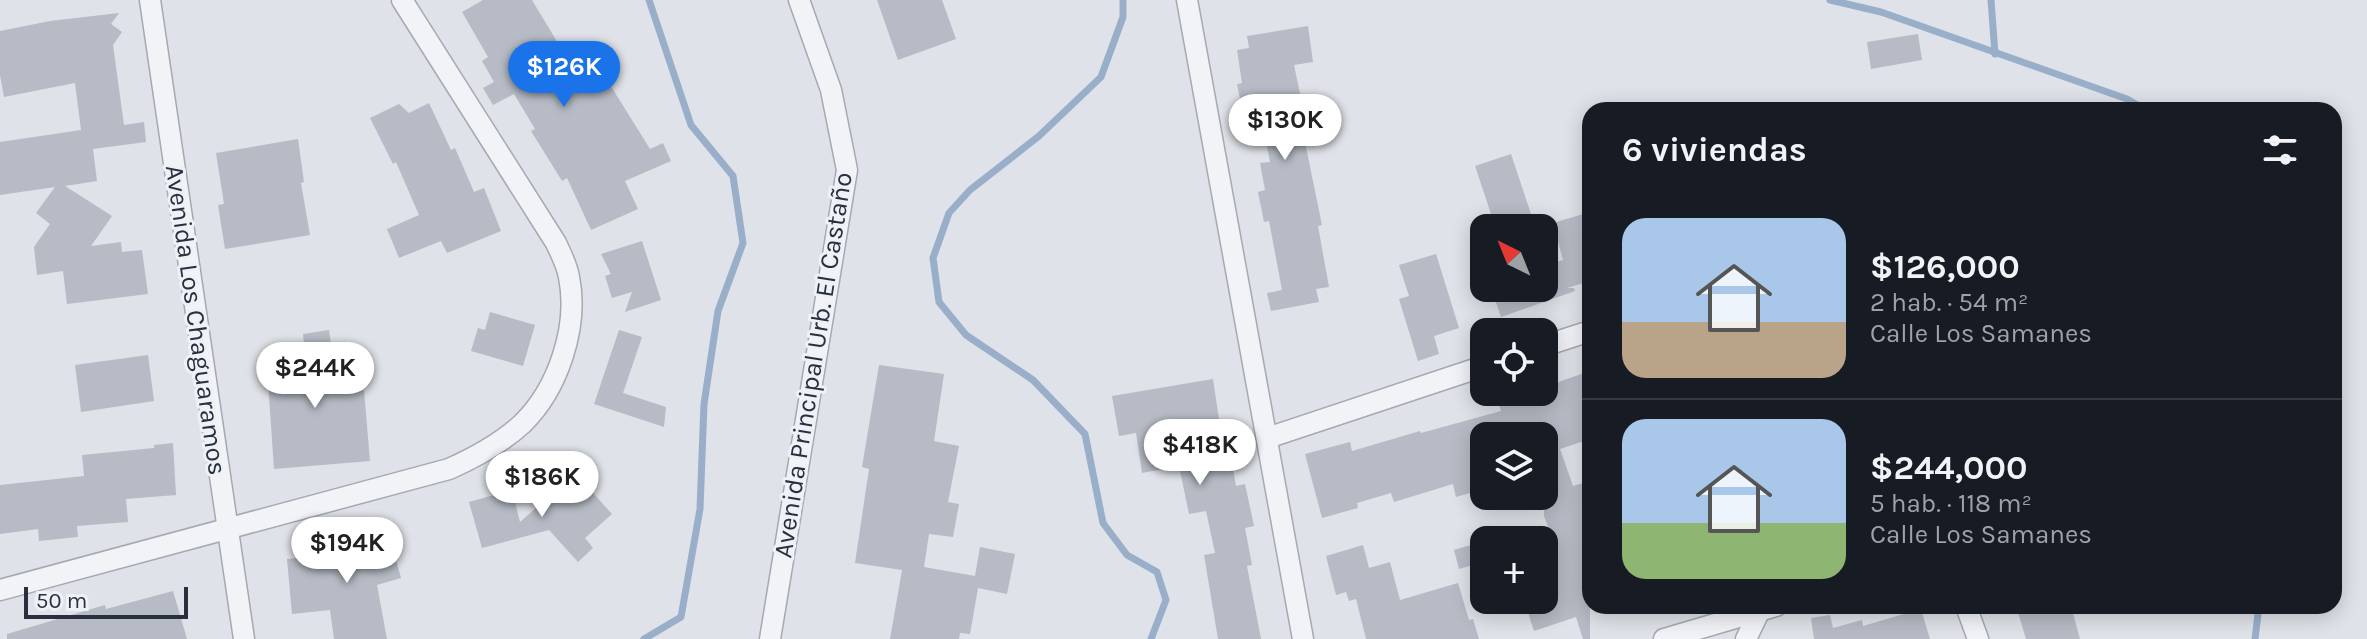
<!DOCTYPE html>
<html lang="es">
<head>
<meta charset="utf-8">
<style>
  body { margin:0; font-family:Karla,sans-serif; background:#242831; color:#f1f3f6; height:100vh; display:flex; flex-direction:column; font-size:30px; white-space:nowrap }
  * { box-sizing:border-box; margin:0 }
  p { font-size:26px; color:#9ea1a6 }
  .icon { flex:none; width:44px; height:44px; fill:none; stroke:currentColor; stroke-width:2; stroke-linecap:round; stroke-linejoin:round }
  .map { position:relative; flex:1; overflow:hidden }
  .panel { position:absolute; left:1582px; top:102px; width:760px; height:512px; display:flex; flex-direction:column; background:#171b24; border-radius:24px; box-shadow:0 4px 20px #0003 }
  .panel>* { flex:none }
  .needle { width:52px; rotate:317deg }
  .tools { position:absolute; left:1470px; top:214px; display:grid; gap:16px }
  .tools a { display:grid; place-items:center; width:88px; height:88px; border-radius:16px; background:#171b24; box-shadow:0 4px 20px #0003; font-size:40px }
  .scale { position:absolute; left:24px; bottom:20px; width:164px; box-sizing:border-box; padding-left:8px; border:4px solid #28303f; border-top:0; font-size:22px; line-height:28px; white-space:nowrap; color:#28303f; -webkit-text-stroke:6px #eef1f6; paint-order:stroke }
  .price { position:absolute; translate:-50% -68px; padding:0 18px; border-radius:28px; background:#fff; color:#222; font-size:26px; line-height:52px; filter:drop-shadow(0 2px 4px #0008) }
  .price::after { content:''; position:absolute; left:50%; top:48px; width:24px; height:18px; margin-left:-12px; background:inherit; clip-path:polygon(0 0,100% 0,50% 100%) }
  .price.on { background:#1a73e8; color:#fff }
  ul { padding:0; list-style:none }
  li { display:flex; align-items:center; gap:24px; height:200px; padding:0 40px }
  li+li { border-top:2px solid #363941 }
  li span { display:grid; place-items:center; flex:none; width:224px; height:160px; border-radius:24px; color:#555 }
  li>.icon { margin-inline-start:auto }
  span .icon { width:96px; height:96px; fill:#fffc; stroke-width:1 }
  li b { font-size:34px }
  h2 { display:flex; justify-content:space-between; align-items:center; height:96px; padding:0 40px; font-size:34px }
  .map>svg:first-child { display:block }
</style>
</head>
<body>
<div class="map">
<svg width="2367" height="639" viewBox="0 0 2367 639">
  <rect width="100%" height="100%" fill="#dfe2e8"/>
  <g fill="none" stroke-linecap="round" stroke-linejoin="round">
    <g stroke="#99afc9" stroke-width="7">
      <path d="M1123 0V17L1101 77 1039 136 970 190 949 213 933 258 939 302 966 335 1033 380 1085 434 1103 523 1127 555 1157 572 1166 600 1151 639"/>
      <path d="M1830 0 1881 12 2127 99 2146 110"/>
      <path d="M1991 0 1995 54"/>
      <path d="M644 639 681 617 700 509 704 404 718 311 743 243 733 176 691 125 649 0"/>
      <path d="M2255 639 2259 606"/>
    </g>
  </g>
  <g fill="#b6bbc5">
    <path d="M483 0H532L588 93 609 83 650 149 663 143 671 161 625 181 638 209 591 230 567 178 562 181 531 131 535 129 514 94 493 105 483 88 494 82 482 61 488 57 462 12Z"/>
    <path d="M877 0H942L956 39 898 60Z"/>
    <path d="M119 13 111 24 122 32 113 45 124 125 144 122 146 142 93 149 97 181 65 186 112 216 91 246 121 242 122 252 142 250 148 294 67 304 63 271 37 275 34 247 50 224 36 213 55 187 0 195V142L81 130 75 83 4 97 0 75V31L50 21Z"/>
    <path d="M1308 26 1313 62 1294 65 1305 117 1300 118 1322 225 1318 226 1329 287 1316 289 1319 302 1271 311 1267 293 1282 290 1269 221 1264 222 1258 192 1265 190 1260 163 1270 162 1263 126 1254 127 1251 115 1244 119 1237 84 1242 83 1237 50 1249 48 1247 36Z"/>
    <path d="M1918 34 1922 60 1871 69 1867 42Z"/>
    <path d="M429 103 451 150 455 148 474 192 484 188 501 231 447 253 441 241 399 258 387 229 419 215 396 162 393 164 370 118 399 104 409 113Z"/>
    <path d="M298 139 304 182 301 183 310 235 225 249 218 205 224 204 216 153Z"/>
    <path d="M1511 154 1531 214 1495 226 1475 166Z"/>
    <path d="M1590 212V281L1567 288H1574L1575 291 1501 317 1491 288H1544V265L1563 260 1553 223Z"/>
    <path d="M642 241 661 300 625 312 632 292 612 298 605 276 611 274 601 254Z"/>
    <path d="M1436 254 1459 328 1434 336 1439 354 1418 361 1399 299 1409 296 1399 265Z"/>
    <path d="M490 312 535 325 523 366 471 351 478 328 485 330Z"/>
    <path d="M329 330 338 393 364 390 370 461 274 469 268 382 282 380 274 366 285 361 283 347 304 344 303 334Z"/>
    <path d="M619 330 642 337 623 393 666 407 664 427 594 404Z"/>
    <path d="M148 355 154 401 81 412 75 365Z"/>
    <path d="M879 365 944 374 934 441 959 446 948 502 959 504 953 537 929 534 924 567 975 576 980 547 1015 554 1007 594 978 588 970 634 960 633 959 639H890L902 570 855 563 869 469 862 467Z"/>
    <path d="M1590 371V439L1560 449 1573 486 1590 481V498L1585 500 1590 514V639H1583L1576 617 1534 631 1524 600H1544V528L1548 527 1544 516V436H1509L1506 427 1474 437 1484 474V489L1456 497 1453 484 1394 502 1391 493 1357 503 1358 508 1322 518 1305 454 1350 442 1352 451 1420 431 1421 433 1501 411 1497 399 1519 392H1544V387Z"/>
    <path d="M1213 379 1220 426H1226L1236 486 1245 484 1254 526 1245 528 1252 565 1247 566 1261 639H1218L1204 555 1215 553 1206 511 1189 514 1179 466 1142 473 1136 433 1119 436 1112 396Z"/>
    <path d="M173 443 176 495 126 499 128 522 77 526 78 537 39 541 38 529 0 534V485L84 476 82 455 154 448V445Z"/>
    <path d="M563 484 572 495 585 484 612 514 585 538 593 548 578 562 549 530 482 548 469 502 512 490 520 522Z"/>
    <path d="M387 527 401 578 377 585 387 639H334L330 610 292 614 287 559 347 553 343 540Z"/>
    <path d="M1484 541V562L1459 569 1454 550Z"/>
    <path d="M1363 545 1369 568 1390 562 1400 600 1458 583 1469 620 1473 619 1479 639H1366L1356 599 1349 601 1346 592 1336 595 1326 556Z"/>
    <path d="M173 591 187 639H7V634L105 605 106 609Z"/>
    <path d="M2016 606H2071L2080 639H2026Z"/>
    <path d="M1921 609 1930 639H1814L1811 618 1830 615 1833 628 1862 620 1863 626Z"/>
  </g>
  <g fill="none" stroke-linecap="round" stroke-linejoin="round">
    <defs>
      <g id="street">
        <path d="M150 0 244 639"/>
        <path d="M1187 0 1303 639"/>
        <path d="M1544 346 1590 331"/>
        <path d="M1267 438 1484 366"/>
        <path d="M0 590 449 469C476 457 500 444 522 424 558 389 579 327 569 277 567 265 561 254 556 243L402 0"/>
        <path d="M1966 606 1978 639"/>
        <path d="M770 639 847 170 831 90 799 0"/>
        <path d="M1664 639 1776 606"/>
        <path d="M1746 639 1760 610"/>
      </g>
    </defs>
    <use href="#street" stroke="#a4a9b2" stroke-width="23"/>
    <use href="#street" stroke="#f2f3f7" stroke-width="20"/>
  </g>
  <g text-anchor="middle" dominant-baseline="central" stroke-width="6" stroke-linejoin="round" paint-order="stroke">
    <g font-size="26" fill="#28303f" stroke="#eef1f6">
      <text transform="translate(196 320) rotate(82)">Avenida Los Chaguaramos</text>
      <text transform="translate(813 365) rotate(-81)">Avenida Principal Urb. El Castaño</text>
    </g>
  </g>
</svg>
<div class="tools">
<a><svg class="needle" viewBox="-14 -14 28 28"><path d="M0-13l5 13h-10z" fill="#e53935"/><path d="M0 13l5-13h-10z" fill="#9ea1a6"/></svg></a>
<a><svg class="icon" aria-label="locate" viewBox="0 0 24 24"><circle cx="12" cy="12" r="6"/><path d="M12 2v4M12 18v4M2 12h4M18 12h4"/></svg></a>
<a><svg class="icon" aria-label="layers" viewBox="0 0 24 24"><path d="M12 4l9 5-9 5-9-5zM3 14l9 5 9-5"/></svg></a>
<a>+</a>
</div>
<div class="scale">50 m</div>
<b class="price on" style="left:564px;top:109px">$126K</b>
<b class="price" style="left:1285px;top:162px">$130K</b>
<b class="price" style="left:315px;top:410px">$244K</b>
<b class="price" style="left:1200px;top:487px">$418K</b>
<b class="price" style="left:542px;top:519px">$186K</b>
<b class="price" style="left:347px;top:585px">$194K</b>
<section class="panel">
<h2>6 viviendas<svg class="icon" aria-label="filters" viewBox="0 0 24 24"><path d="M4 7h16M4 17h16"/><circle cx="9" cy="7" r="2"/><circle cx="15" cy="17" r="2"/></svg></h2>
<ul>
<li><span style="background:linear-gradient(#a9c7e8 65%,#b9a48a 0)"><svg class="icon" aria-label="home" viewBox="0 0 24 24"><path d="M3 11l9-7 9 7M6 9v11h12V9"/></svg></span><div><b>$126,000</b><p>2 hab. · 54 m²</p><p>Calle Los Samanes</p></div></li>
<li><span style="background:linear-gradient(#a9c7e8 65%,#8fb573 0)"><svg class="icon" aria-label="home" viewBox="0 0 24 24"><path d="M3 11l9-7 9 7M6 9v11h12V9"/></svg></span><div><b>$244,000</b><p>5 hab. · 118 m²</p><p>Calle Los Samanes</p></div></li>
</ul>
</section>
</div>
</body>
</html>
